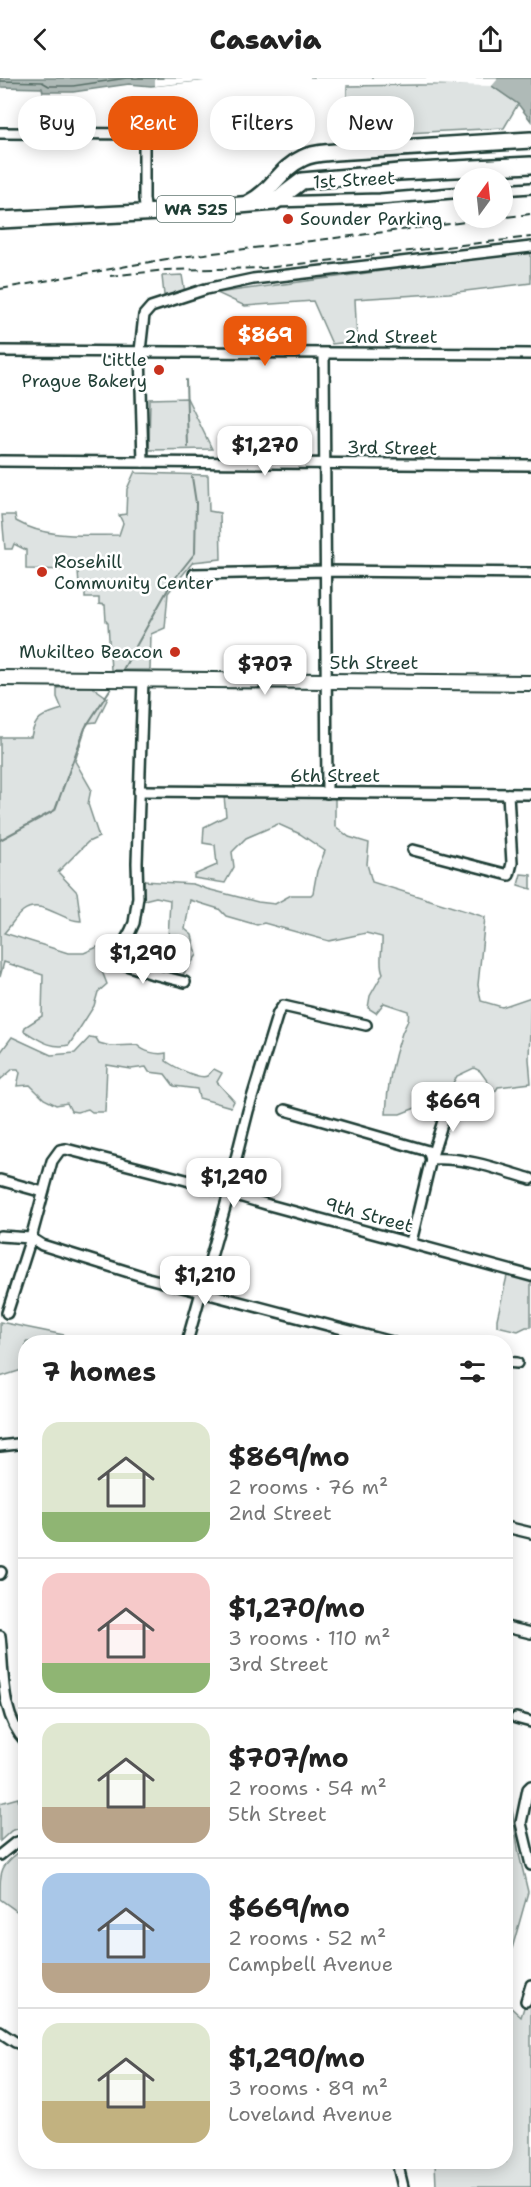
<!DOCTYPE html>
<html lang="en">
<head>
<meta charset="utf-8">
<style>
  body { margin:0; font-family:"Shantell Sans",sans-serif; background:#f6f6f6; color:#222; height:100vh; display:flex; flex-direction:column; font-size:22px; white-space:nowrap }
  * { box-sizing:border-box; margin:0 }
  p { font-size:20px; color:#767676 }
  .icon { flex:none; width:33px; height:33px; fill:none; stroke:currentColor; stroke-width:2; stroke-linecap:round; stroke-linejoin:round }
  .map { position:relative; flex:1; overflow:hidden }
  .sheet { position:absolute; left:18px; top:1257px; width:495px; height:834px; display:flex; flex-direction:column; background:#fff; border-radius:24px; box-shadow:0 3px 15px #0003 }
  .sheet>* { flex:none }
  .banner { position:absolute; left:18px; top:18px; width:495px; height:54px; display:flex; gap:12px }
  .needle { width:39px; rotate:15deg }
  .fabs { position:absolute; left:453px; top:90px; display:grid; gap:12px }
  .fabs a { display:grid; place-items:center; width:60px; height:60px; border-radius:50%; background:#fff; box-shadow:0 3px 15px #0003; font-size:30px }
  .price { position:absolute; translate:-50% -51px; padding:0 14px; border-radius:12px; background:#fff; color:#222; font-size:20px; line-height:39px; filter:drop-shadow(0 2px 3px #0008) }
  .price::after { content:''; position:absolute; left:50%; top:36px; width:18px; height:14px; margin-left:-9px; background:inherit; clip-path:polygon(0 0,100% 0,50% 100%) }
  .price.on { background:#ea580c; color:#fff }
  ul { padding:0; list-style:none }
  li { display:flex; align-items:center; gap:18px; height:150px; padding:0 24px }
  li+li { border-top:2px solid #e0e0e0 }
  li span { display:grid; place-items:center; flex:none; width:168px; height:120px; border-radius:18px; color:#555 }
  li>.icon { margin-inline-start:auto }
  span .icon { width:72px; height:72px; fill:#fffc; stroke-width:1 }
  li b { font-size:26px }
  h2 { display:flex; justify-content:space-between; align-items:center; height:72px; padding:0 24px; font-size:26px }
  .tag { padding:0 21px; border-radius:24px; background:#fff; box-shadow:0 3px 15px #0003; font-size:21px; line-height:54px }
  .tag.on { background:#ea580c; color:#fff }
  header { display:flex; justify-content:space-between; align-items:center; height:78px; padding:0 24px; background:#fff; font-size:27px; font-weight:800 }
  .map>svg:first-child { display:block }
</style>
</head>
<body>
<header><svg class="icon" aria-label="back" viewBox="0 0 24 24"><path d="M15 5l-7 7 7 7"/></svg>Casavia<svg class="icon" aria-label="share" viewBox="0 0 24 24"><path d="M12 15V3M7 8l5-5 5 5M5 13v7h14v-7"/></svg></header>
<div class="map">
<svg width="531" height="2109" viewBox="0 0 531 2109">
  <rect width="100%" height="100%" fill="#fff"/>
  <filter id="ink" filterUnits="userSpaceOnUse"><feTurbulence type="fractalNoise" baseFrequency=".0167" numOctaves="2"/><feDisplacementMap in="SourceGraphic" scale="12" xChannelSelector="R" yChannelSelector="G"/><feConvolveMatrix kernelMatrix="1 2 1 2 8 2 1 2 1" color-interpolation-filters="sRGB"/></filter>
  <g filter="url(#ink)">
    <g fill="#dee3e2" stroke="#7e908b" stroke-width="1.5">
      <path d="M489 6 518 26 504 50 347 58V8Z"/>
      <path d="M531 173V205L449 215 355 221 357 263 332 266 313 223 245 228 217 215Z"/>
      <path d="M182 197 185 215 164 217 162 198Z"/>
      <path d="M187 320 212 371 149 372 150 321Z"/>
      <path d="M135 393 137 395 208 397 209 433 220 435 221 481 193 484 168 515 165 550 151 556 150 592H111L108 545 106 543 105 527 99 526V520H85V509H79L78 492 26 491V472L14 466 12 471H5L2 437H15L16 443C47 461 85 457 119 457L123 445 119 437 126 436 127 411Z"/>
      <path d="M91 608 108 620 96 644 87 645 75 683 91 711 88 726 99 759 88 764 58 794 77 814 81 843C62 844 42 819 23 833 16 838 10 849 4 855L68 875H84L104 866 109 876 98 883 107 906 98 914 94 928 69 967C50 971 40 962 24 953L25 949 42 938 43 897 4 884 0 899V659H31C35 638 44 637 62 631L57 619V610Z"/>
      <path d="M224 718 335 719V748L349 759 369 765 367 786 372 804 485 839 478 907 481 923 502 929 531 919 529 981 531 1005 498 1009 495 1014 480 993 474 990 457 998 450 1010 423 1027 400 1036H386C387 1009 393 981 402 955 405 947 410 943 408 933L384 925 376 935 368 930 370 918 383 895C378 884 383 872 382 859L366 855 329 863 264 845 257 847 226 838 219 831 190 822 185 851 192 857 197 877 182 898H177V874L168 861 170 822 156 819 144 822V803L193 806 207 811 258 824 275 826 291 817H311L313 815 317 793 325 773 300 756 278 746 246 760 232 774 234 789 225 805 194 800V797L217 787 215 767 203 765 204 749 226 738Z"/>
      <path d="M521 796 531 797V811L518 807Z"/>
      <path d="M12 959 51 977 75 975 90 959 96 960 99 965 110 968 137 967C144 974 157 977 166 975V983C173 988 199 1002 207 998 209 997 212 992 214 991L222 995 217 1004 234 1023 231 1029 199 1020 197 1011 174 1008 165 996 149 994 146 989 131 991 107 987 105 1034H92L88 1031 77 1034 71 1033 67 1025 56 1027 44 1021 30 1007 17 1008 20 995 18 991H13L0 1002V975Z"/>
      <path d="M510 1196 531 1203V1249H526L518 1253 497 1248V1241L507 1198Z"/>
      <path d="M0 1244 64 1257 76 1264H26L25 1291 0 1299Z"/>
      <path d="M506 1693 519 1776 528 1814 506 1892Z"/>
      <path d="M18 1720 23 1749 11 1753 0 1763V1725Z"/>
      <path d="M24 1770 26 1772 25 1839 0 1821C0 1789 0 1789 24 1770Z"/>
      <path d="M531 1907V2109H436L435 2084H506V1925L521 1939Z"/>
    </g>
    <g fill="#afbab7" stroke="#758883" stroke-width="1.5">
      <path d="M0 0H225L151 8 129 6 73 14H43L42 10 0 9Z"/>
      <path d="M310 0H531V43L518 26 489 6Z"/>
    </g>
    <g fill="#fff">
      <path d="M155 0H228L226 3H199L155 8Z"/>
      <path d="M307 0H497V2L492 8 310 3Z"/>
    </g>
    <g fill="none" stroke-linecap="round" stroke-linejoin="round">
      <path stroke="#596f68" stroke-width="1.5" d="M0 3 42 4 49 8H73L127 0H163"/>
      <g stroke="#758883" stroke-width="2">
        <path d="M186 302 188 369"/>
        <path d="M121 595 172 504 195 475 196 425 192 399"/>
        <path d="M0 762 55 732 85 650 113 607"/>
      </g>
      <defs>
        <g id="street">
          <path d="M0 55 144 56V121L146 135"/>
          <path d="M502 112 531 110"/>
          <path d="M274 124 380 121 464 114"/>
          <path d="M0 273 531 276"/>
          <path d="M324 276 327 715"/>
          <path d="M0 383 531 387"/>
          <path d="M143 384 140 273 144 237 151 229 206 211 253 201 531 169"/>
          <path d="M194 496 326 493 531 495"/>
          <path d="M143 601 137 785 138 819 134 845 130 854 121 870 109 881 153 896 185 904"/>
          <path d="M139 713 531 716"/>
          <path d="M413 772 509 797 512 785 508 716"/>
          <path d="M285 1032 428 1073 431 1081"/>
          <path d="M431 1081C466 1079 498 1091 531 1101"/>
          <path d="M0 1102 43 1114"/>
          <path d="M0 1158 31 1160 42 1167 148 1200 392 1264"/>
          <path d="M411 1164 431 1081 450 1021"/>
          <path d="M7 1235 31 1160 52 1083 60 1072 66 1071 186 1102 269 1127 531 1198"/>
          <path d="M187 1264 229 1115 231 1100 248 1033 278 935 283 928 366 947"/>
          <path d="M506 1284 517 1285"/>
          <path d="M0 1368 26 1365"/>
          <path d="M506 1449 531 1455"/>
          <path d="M0 1496 1 1494"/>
          <path d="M506 1549 531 1555"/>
          <path d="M0 1558C4 1593 0 1637 26 1664"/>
          <path d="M516 1640 531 1644"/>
          <path d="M531 1708 528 1711 521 1745 531 1787"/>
          <path d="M0 1777 15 1765 26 1761"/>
          <path d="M526 1923 531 1907"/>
          <path d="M0 1954 15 1964 26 1968"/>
          <path d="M397 2084 403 2109"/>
        </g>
        <path id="secondary" d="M0 600 531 605"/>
        <g id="primary">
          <path d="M369 97 399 94 531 87"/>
          <path d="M249 125C274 112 279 91 303 80 312 75 325 75 335 74L531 62"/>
          <path d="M0 142 161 134 274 124 302 103 360 98"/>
        </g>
      </defs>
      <use href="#street" stroke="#1f3d34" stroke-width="14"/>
      <use href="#secondary" stroke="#1f3d34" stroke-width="18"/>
      <use href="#primary" stroke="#1f3d34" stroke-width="20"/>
      <use href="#street" stroke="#fff" stroke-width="9"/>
      <use href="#secondary" stroke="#fff" stroke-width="14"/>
      <use href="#primary" stroke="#fff" stroke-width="15"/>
      <g stroke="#1f3d34" stroke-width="2" stroke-dasharray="9 4.5" stroke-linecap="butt">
        <path d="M110 198 166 192 265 190 531 159"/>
        <path d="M0 211 172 180 531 136"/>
      </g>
    </g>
  </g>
  <g fill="#c8321e" stroke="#fff" stroke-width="2">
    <circle cx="288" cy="141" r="6"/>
    <circle cx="159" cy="292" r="6"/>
    <circle cx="42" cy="494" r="6"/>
    <circle cx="175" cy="574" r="6"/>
  </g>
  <g text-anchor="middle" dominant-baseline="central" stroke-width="5" stroke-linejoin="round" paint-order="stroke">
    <rect fill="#fff" stroke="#627771" stroke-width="1.5" x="157" y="118" width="78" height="26" rx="4.5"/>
    <g font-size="16" font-weight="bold" fill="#1f3d34">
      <text x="196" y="131">WA 525</text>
    </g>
    <g font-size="18" fill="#1f3d34" stroke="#fff">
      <text transform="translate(354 102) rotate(-3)">1st Street</text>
      <text x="391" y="259">2nd Street</text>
      <text transform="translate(392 370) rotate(1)">3rd Street</text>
      <text x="374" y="585">5th Street</text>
      <text x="335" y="698">6th Street</text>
      <text transform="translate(369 1137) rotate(15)">9th Street</text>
    </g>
    <g font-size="18" fill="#1f3d34" stroke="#fff" text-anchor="start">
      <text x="300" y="141">Sounder Parking</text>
      <text x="147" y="282" text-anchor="end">Little<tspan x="147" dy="21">Prague Bakery</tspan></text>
      <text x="54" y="484">Rosehill<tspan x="54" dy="21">Community Center</tspan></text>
      <text x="163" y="574" text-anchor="end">Mukilteo Beacon</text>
    </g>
  </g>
</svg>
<div class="fabs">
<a><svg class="needle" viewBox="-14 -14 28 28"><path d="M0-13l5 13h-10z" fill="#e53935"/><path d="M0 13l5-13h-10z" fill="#767676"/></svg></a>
</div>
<b class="price on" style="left:265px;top:289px">$869</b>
<b class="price" style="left:265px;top:399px">$1,270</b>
<b class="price" style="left:265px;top:618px">$707</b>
<b class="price" style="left:143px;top:907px">$1,290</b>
<b class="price" style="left:453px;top:1055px">$669</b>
<b class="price" style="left:234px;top:1131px">$1,290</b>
<b class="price" style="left:205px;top:1229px">$1,210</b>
<div class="banner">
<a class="tag">Buy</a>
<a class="tag on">Rent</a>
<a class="tag">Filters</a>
<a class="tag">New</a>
</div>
<section class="sheet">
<h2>7 homes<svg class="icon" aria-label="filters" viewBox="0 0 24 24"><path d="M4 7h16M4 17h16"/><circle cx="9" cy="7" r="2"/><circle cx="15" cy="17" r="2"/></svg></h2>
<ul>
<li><span style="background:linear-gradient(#dfe7d0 75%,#8fb573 0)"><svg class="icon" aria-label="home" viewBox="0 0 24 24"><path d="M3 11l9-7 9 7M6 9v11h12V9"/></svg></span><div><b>$869/mo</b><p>2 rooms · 76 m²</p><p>2nd Street</p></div></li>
<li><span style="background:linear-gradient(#f6c9c9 75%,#8fb573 0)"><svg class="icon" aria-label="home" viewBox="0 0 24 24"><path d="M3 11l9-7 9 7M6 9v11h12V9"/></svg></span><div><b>$1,270/mo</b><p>3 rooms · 110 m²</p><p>3rd Street</p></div></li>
<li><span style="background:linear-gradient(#dfe7d0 70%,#b9a48a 0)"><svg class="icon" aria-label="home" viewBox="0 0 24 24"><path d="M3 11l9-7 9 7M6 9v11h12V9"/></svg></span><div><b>$707/mo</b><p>2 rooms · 54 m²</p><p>5th Street</p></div></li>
<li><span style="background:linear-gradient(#a9c7e8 75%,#b9a48a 0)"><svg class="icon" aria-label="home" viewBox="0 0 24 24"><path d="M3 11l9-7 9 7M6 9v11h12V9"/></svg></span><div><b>$669/mo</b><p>2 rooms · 52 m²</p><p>Campbell Avenue</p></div></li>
<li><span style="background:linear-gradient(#dfe7d0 65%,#c2b280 0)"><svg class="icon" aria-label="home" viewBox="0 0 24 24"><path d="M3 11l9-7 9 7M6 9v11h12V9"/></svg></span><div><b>$1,290/mo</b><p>3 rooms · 89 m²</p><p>Loveland Avenue</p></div></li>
</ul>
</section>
</div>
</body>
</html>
